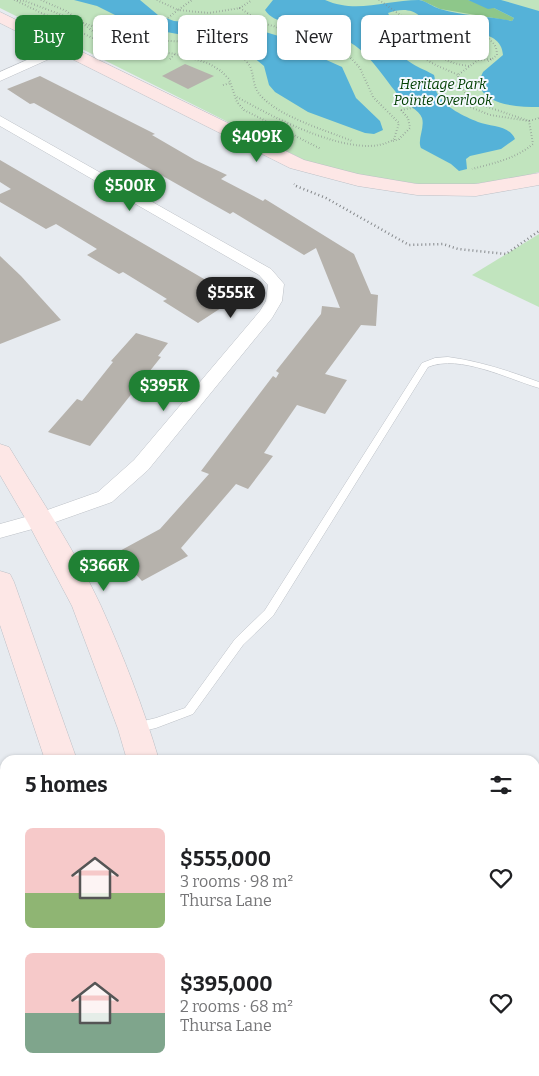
<!DOCTYPE html>
<html lang="en">
<head>
<meta charset="utf-8">
<style>
  body { margin:0; font-family:Bitter,serif; background:#f6f6f6; color:#202124; height:100vh; display:flex; flex-direction:column; font-size:19px; white-space:nowrap }
  * { box-sizing:border-box; margin:0 }
  p { font-size:16px; color:#757577 }
  .icon { flex:none; width:28px; height:28px; fill:none; stroke:currentColor; stroke-width:2; stroke-linecap:round; stroke-linejoin:round }
  .map { position:relative; flex:1; overflow:hidden }
  .drawer { position:absolute; left:0px; top:755px; width:540px; height:321px; display:flex; flex-direction:column; background:#fff; border-radius:15px 15px 0 0; box-shadow:0 1px 4px #0004 }
  .drawer>* { flex:none }
  .banner { position:absolute; left:15px; top:15px; width:510px; height:45px; display:flex; gap:10px }
  .price { position:absolute; translate:-50% -42px; padding:0 11px; border-radius:18px; background:#208134; color:#fff; font-size:16px; line-height:32px; filter:drop-shadow(0 1px 2px #0008) }
  .price::after { content:''; position:absolute; left:50%; top:30px; width:15px; height:11px; margin-left:-8px; background:inherit; clip-path:polygon(0 0,100% 0,50% 100%) }
  .price.on { background:#222; color:#fff }
  ul { padding:0; list-style:none }
  li { display:flex; align-items:center; gap:15px; height:125px; padding:0 25px }
  li span { display:grid; place-items:center; flex:none; width:140px; height:100px; border-radius:8px; color:#555 }
  li>.icon { margin-inline-start:auto }
  span .icon { width:60px; height:60px; fill:#fffc; stroke-width:1 }
  li b { font-size:21px }
  h2 { display:flex; justify-content:space-between; align-items:center; height:60px; padding:0 25px; font-size:21px }
  .tag { padding:0 18px; border-radius:8px; background:#fff; box-shadow:0 1px 4px #0004; font-size:18px; line-height:45px }
  .tag.on { background:#208134; color:#fff }
  .map>svg:first-child { display:block }
</style>
</head>
<body>
<div class="map">
<svg width="539" height="1076" viewBox="0 0 539 1076">
  <rect width="100%" height="100%" fill="#e7ebf0"/>
  <g fill="#c1e4be">
    <path d="M0 0H539V172L521 177 474 184H419L337 172 304 160 0 8Z"/>
    <path d="M539 234V307L472 275Z"/>
  </g>
  <path fill="#8ec78a" d="M421 0H468L494 8 514 18 512 21 440 9Z"/>
  <g fill="#55b2d8">
    <path d="M74 0H140L158 15 174 21 202 23 226 20 311 46 322 58 342 67 356 98 380 121 383 130 374 134 365 133 308 112 275 92 269 85 264 66 247 52 205 39 139 27 97 6Z"/>
    <path d="M273 0H325C356 14 387 0 419 0 426 1 433 7 440 9 463 16 488 16 512 21L514 18 494 8 488 9 468 0H501L539 11V107C518 107 485 106 478 83L483 72 503 55C502 25 451 33 433 27 428 25 425 20 421 17 411 8 400 9 388 13L392 21 402 28C402 34 399 39 399 44 398 62 423 68 434 75 436 81 434 87 437 93 445 108 464 116 478 122 491 127 509 125 515 139L501 149 470 156 466 159 467 169 459 171 451 164 421 148C417 140 425 128 422 118 419 110 406 104 400 97 385 80 369 51 347 41 336 36 323 31 311 28 297 24 274 24 265 10Z"/>
  </g>
  <g fill="#b6b2ac">
    <path d="M185 64 214 76 188 89 162 76Z"/>
    <path d="M40 76 155 134 152 135 195 160 227 175 221 179 263 201 265 199 354 254 371 294 378 295 376 326 361 325 325 374 347 380 325 414 297 405 264 453 273 456 248 489 236 484 181 548 188 556 142 581 116 553 160 529 209 474 201 471 273 376 276 378 279 373 276 371 321 314 322 306 340 308 316 248 304 255 233 212 230 214 198 196 34 103 30 104 7 89Z"/>
    <path d="M0 160 216 286 201 296 221 308 198 323 163 301 167 299 123 272 119 274 87 255 97 249 56 224 46 229 0 202V194L11 189 0 182Z"/>
    <path d="M0 256 21 276 61 320 0 344Z"/>
    <path d="M136 333 168 343 158 356 161 357 90 446 48 432 77 399 82 401 113 362 111 361Z"/>
  </g>
  <g fill="none" stroke-linecap="round" stroke-linejoin="round">
    <defs>
      <g id="lane">
        <path d="M448 357C479 361 509 371 539 382V388C508 379 460 354 428 367L273 616 243 645 193 714 156 728 135 733 131 732 129 728 131 724 156 718 185 708 235 639 265 610 422 363 435 358Z"/>
        <path d="M539 770V789L535 790V771Z"/>
        <path d="M535 824 539 826V840L535 838Z"/>
      </g>
      <g id="street">
        <path d="M63 44 67 45 69 48 67 51 0 81V72Z"/>
        <path d="M0 116 271 269 284 284 282 301 272 318 148 470 112 502 47 525 0 538V524L36 514 98 492 134 460 260 311 266 301 268 285 259 275 0 126Z"/>
      </g>
      <g id="secondary">
        <path d="M0 12 304 160 358 174 417 184H476L539 173V185L476 196 417 195 358 186 290 168 0 23Z"/>
        <path d="M0 444 9 447C40 498 76 552 101 606 123 655 144 709 159 760H127L118 729 72 606 28 523 0 475Z"/>
        <path d="M0 571 10 574 14 582 77 760H45L0 625Z"/>
        <path d="M113 1071H152L153 1076H113Z"/>
        <path d="M213 1071H252L253 1076H213Z"/>
      </g>
    </defs>
    <use href="#lane" stroke="#bdc1c7" stroke-width="1"/>
    <use href="#street" stroke="#bdc1c7" stroke-width="1"/>
    <use href="#secondary" stroke="#bdc1c7" stroke-width="1"/>
    <g stroke="#85888b" stroke-width="2" stroke-dasharray="0.5 2.5" stroke-linecap="butt">
      <path d="M14 0 25 1 75 20"/>
      <path d="M41 0 66 11 94 32 132 49 176 54 208 63 221 71 229 79 237 102 244 110 321 149"/>
      <path d="M157 0 178 10 192 0"/>
      <path d="M379 0 419 28 415 32 411 43C421 62 440 66 458 75"/>
      <path d="M17 1 111 47 130 49"/>
      <path d="M83 23C104 30 125 36 146 39 175 43 206 39 233 52 263 67 245 81 263 98 283 118 325 130 352 141"/>
      <path d="M419 28C432 35 444 30 458 32 467 34 476 41 485 37 493 41 497 46 497 55L492 59"/>
      <path d="M427 33 432 38 430 46C439 60 454 64 469 66"/>
      <path d="M441 37H451L465 42 464 46 456 48"/>
      <path d="M142 38 178 10 209 13 240 8"/>
      <path d="M332 47 335 53 346 55"/>
      <path d="M170 59 175 54"/>
      <path d="M488 61 492 59 478 60 458 75V83L469 98 479 104 529 121 539 118"/>
      <path d="M223 85 231 83"/>
      <path d="M237 97C269 115 359 164 394 139L399 123 373 97 360 68 348 55 320 39 262 23 240 8 252 0"/>
      <path d="M401 110 453 100 490 115 529 121 533 144C515 159 494 163 472 169"/>
      <path d="M393 141 399 139 410 128 408 118 401 110"/>
      <path d="M294 184 298 187"/>
    </g>
    <path stroke="#85888b" stroke-width="2.5" stroke-dasharray="1 3" stroke-linecap="butt" d="M296 186 326 198 409 245 443 244 458 249 506 254 539 231"/>
    <use href="#lane" fill="#fff" fill-rule="evenodd"/>
    <use href="#street" fill="#fff" fill-rule="evenodd"/>
    <use href="#secondary" fill="#fde7e6" fill-rule="evenodd"/>
  </g>
  <g text-anchor="middle" dominant-baseline="central" stroke-width="4" stroke-linejoin="round" paint-order="stroke">
    <g font-size="14" font-style="italic" fill="#034104" stroke="#f4f8fe">
      <text x="443" y="84">Heritage Park<tspan x="443" dy="16">Pointe Overlook</tspan></text>
    </g>
  </g>
</svg>
<b class="price" style="left:257px;top:163px">$409K</b>
<b class="price" style="left:130px;top:212px">$500K</b>
<b class="price on" style="left:231px;top:319px">$555K</b>
<b class="price" style="left:164px;top:412px">$395K</b>
<b class="price" style="left:104px;top:592px">$366K</b>
<div class="banner">
<a class="tag on">Buy</a>
<a class="tag">Rent</a>
<a class="tag">Filters</a>
<a class="tag">New</a>
<a class="tag">Apartment</a>
</div>
<section class="drawer">
<h2>5 homes<svg class="icon" aria-label="filters" viewBox="0 0 24 24"><path d="M4 7h16M4 17h16"/><circle cx="9" cy="7" r="2"/><circle cx="15" cy="17" r="2"/></svg></h2>
<ul>
<li><span style="background:linear-gradient(#f6c9c9 65%,#8fb573 0)"><svg class="icon" aria-label="home" viewBox="0 0 24 24"><path d="M3 11l9-7 9 7M6 9v11h12V9"/></svg></span><div><b>$555,000</b><p>3 rooms · 98 m²</p><p>Thursa Lane</p></div><svg class="icon" aria-label="heart" viewBox="0 0 24 24"><path d="M12 20l-8-8c-3-5 5-10 8-4 3-6 11-1 8 4z"/></svg></li>
<li><span style="background:linear-gradient(#f6c9c9 60%,#7fa58c 0)"><svg class="icon" aria-label="home" viewBox="0 0 24 24"><path d="M3 11l9-7 9 7M6 9v11h12V9"/></svg></span><div><b>$395,000</b><p>2 rooms · 68 m²</p><p>Thursa Lane</p></div><svg class="icon" aria-label="heart" viewBox="0 0 24 24"><path d="M12 20l-8-8c-3-5 5-10 8-4 3-6 11-1 8 4z"/></svg></li>
</ul>
</section>
</div>
</body>
</html>
